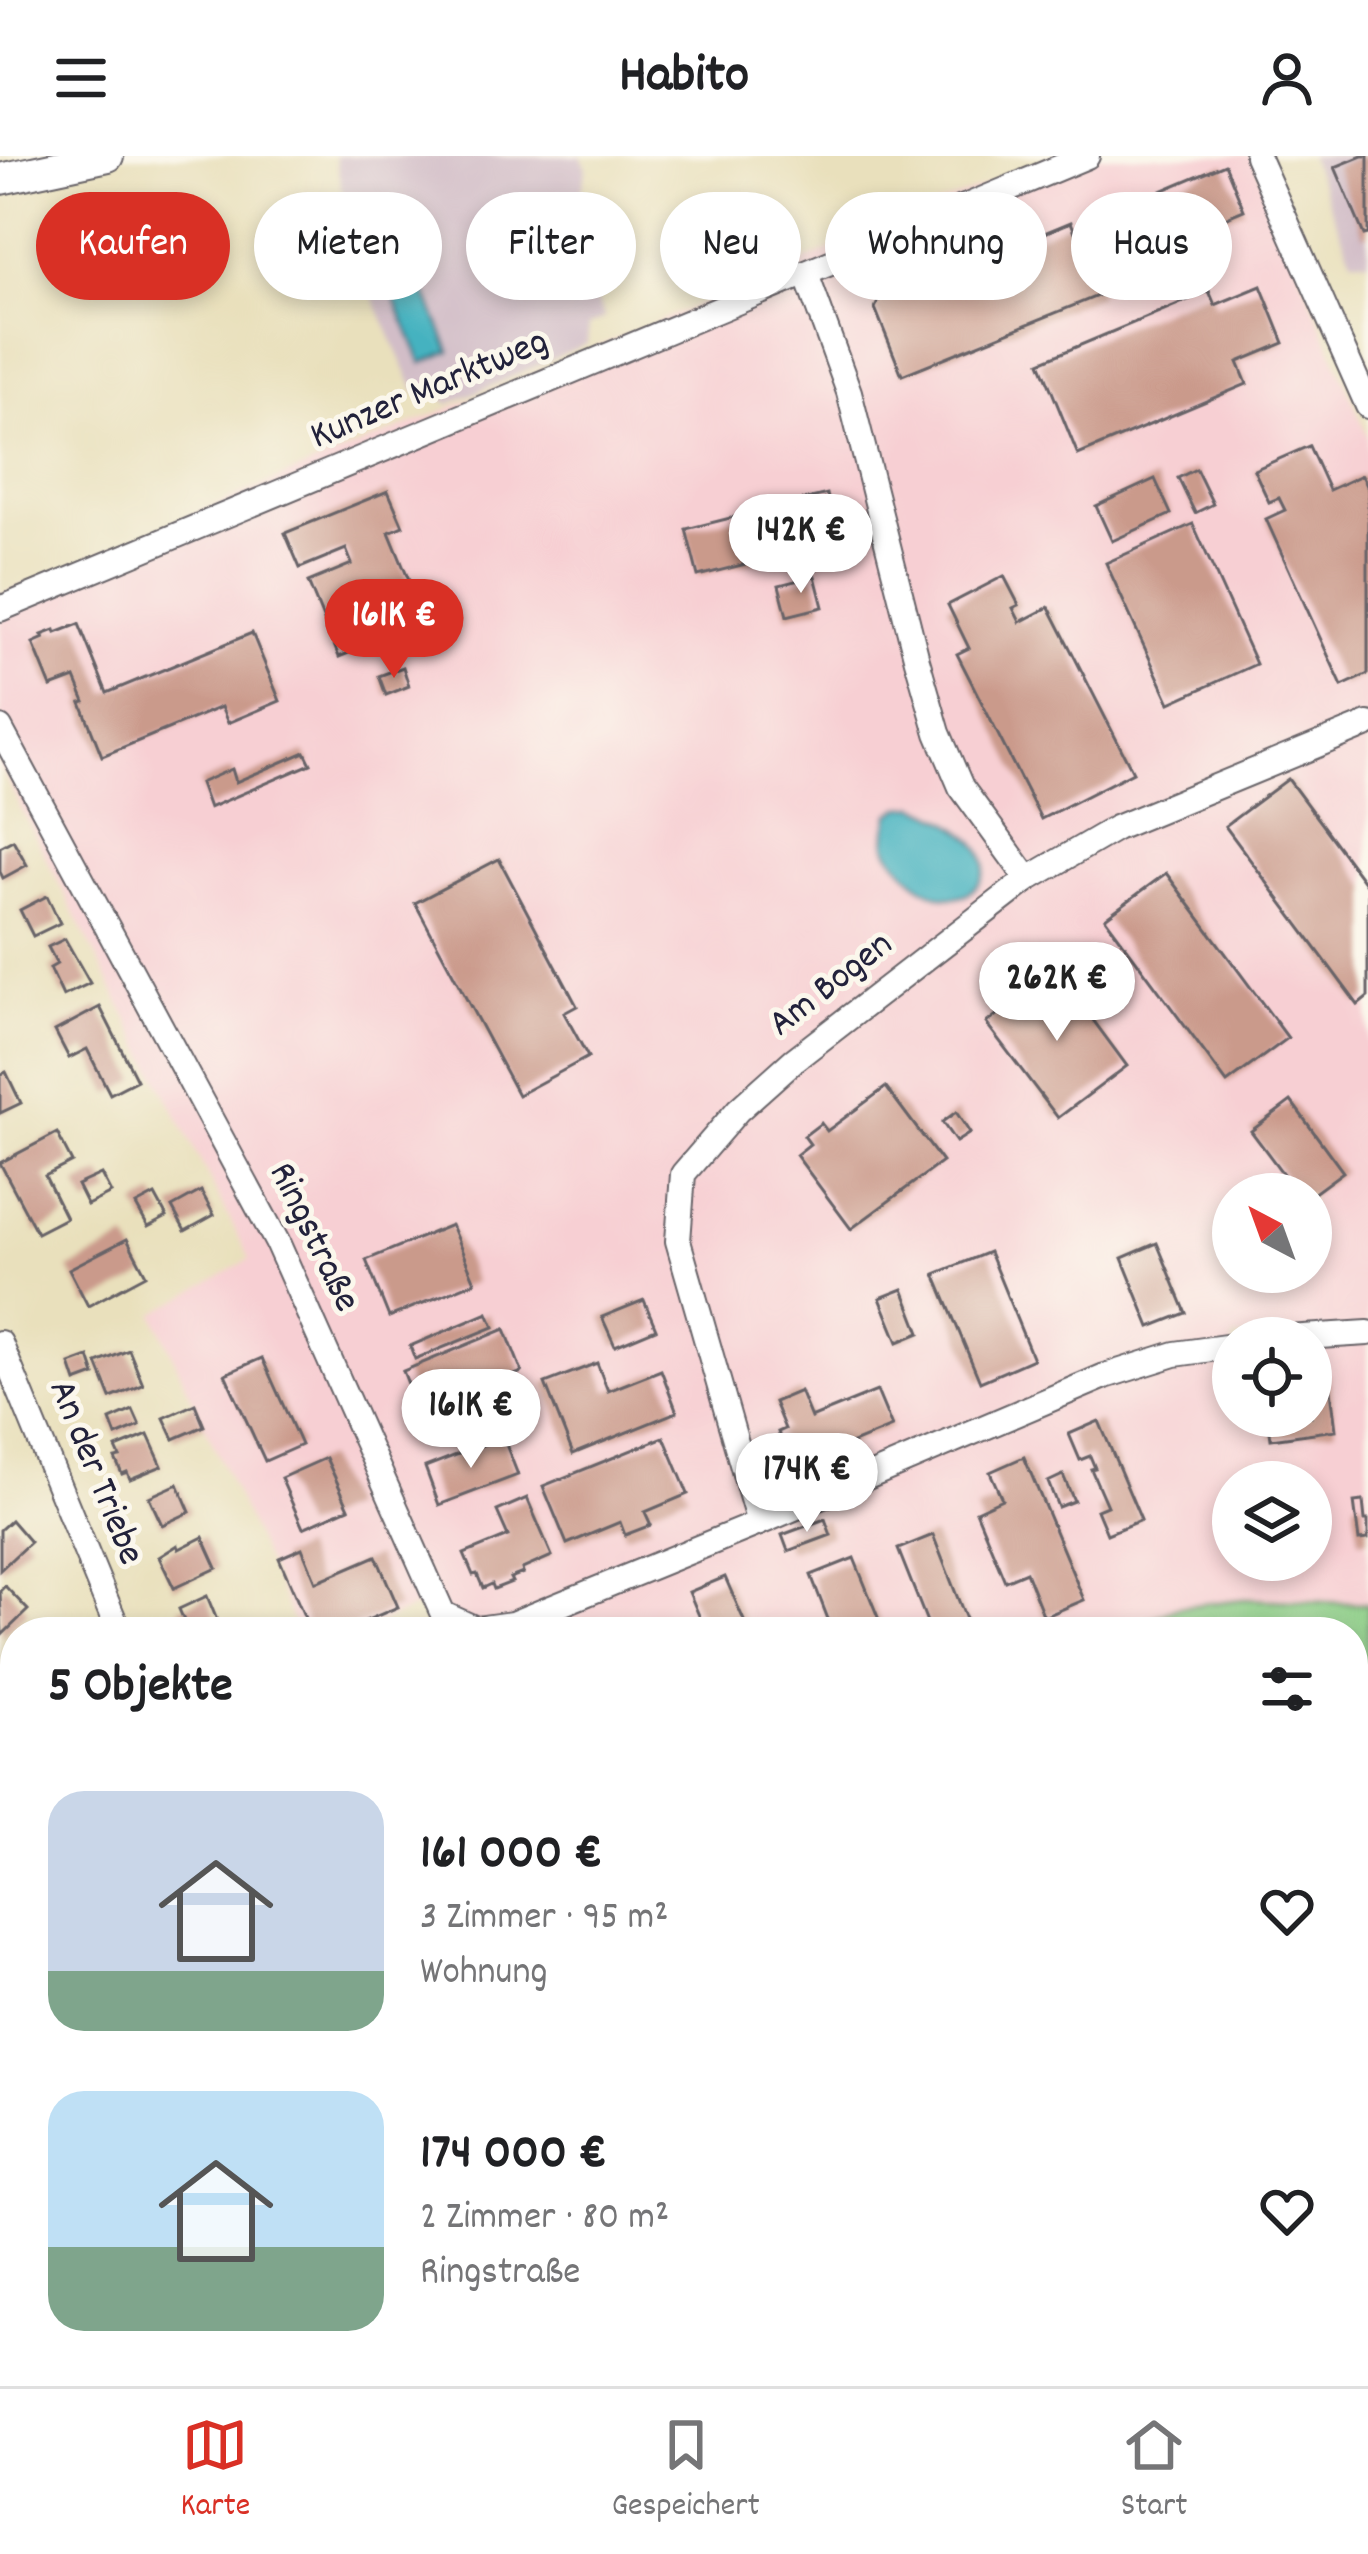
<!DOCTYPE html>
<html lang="de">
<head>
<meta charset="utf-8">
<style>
  body { margin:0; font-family:Dekko,sans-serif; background:#f2f2f2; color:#202124; height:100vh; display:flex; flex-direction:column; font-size:45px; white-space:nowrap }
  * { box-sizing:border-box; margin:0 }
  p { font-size:39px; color:#757577 }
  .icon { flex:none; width:66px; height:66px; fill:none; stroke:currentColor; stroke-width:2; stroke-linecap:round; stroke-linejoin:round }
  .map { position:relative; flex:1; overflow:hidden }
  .drawer { position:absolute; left:0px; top:1461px; width:1368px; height:771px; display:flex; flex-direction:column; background:#fff; border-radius:48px 48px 0 0; box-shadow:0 6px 18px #0003 }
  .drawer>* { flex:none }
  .guide { position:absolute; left:36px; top:36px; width:1296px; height:108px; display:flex; gap:24px }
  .needle { width:78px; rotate:319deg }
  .buttons { position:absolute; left:1212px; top:1017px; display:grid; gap:24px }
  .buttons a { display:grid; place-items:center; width:120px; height:120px; border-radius:50%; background:#fff; box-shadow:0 6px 18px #0003; font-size:60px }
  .price { position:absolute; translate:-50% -102px; padding:0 27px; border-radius:42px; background:#fff; color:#222; font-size:39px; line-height:78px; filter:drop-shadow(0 3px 6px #0008) }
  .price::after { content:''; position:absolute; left:50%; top:72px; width:36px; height:27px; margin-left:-18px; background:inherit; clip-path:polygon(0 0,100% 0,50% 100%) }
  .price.active { background:#d93025; color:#fff }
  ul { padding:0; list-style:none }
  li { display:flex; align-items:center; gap:36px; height:300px; padding:0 48px }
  li span { display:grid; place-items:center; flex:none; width:336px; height:240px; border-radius:36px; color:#555 }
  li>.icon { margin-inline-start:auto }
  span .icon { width:144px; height:144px; fill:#fffc; stroke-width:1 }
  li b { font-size:51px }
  h2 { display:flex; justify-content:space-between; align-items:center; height:144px; padding:0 48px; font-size:51px }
  .chip { padding:0 42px; border-radius:54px; background:#fff; box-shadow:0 6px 18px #0003; font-size:42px; line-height:108px }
  .chip.active { background:#d93025; color:#fff }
  header { display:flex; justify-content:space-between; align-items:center; height:156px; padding:0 48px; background:#fff; font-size:54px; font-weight:800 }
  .tab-bar { display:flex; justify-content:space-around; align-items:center; height:168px; border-top:3px solid #e0e0e0; background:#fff; font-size:33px; color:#757577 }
  .tab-bar a { display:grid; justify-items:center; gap:6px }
  .tab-bar .active { color:#d93025 }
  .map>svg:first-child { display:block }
</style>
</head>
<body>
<header><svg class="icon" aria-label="menu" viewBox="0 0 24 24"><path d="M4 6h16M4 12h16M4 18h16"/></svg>Habito<svg class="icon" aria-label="person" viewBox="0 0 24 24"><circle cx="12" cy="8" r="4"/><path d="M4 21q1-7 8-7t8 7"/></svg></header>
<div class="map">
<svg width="1368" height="2230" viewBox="0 0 1368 2230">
  <rect width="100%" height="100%" fill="#fbf7ec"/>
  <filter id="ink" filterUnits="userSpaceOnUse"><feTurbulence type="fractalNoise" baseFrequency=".00833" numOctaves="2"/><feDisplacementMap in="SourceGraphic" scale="24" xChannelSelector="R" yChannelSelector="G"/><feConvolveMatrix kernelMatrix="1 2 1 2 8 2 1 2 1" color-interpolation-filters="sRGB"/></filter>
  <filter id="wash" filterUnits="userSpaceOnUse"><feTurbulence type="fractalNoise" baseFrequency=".004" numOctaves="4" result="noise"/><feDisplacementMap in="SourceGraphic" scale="48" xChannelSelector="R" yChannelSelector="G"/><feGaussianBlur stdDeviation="2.7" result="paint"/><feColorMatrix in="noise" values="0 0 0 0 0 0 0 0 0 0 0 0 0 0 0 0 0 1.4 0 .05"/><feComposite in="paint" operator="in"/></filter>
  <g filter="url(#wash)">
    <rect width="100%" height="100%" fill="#e9e0bc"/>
    <path fill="#f7cfd3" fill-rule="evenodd" d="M1056 0H1252L1368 281V1448L1244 1443 1178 1451 1121 1476H429L423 1448 360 1476H298L154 1158 250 1103 0 611V439ZM1233 1038H1311V1116H1233ZM1233 1182H1311V1260H1233ZM1233 1326H1311V1404H1233Z"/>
    <g fill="#d2bdc7">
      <path d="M335 0H581L587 12 573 72 574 93 605 162 589 169 587 188 449 248 430 234 416 237 356 103Z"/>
      <path d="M1309 0H1368V105L1352 103Z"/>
    </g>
    <g fill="#8acc85" stroke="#567760" stroke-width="3">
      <path d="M1244 1443 1368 1448V2230H1273L1271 2217H1353V1476H1121L1178 1451Z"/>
      <path d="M271 2217H449L453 2230H259Z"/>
    </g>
    <g fill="#44b2c0" stroke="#336a7e" stroke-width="3">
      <path d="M411 102 450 195 422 207 383 115Z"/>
      <path d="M916 650C937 659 966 672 979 692 998 721 968 749 938 739 924 734 916 727 907 717 884 692 883 692 890 658L903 651Z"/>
    </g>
    <g id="blocks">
      <g fill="#ca9a8b">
        <path d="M1362 0H1368V78L1364 79 1335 11Z"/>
        <path d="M1225 8 1244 54 1184 79 1191 96 1174 103 1166 84 1141 95 1123 51Z"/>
        <path d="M1017 50 1030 83 1071 66 1100 139 902 219 875 152 879 144 901 135 888 102Z"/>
        <path d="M1261 130 1284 187 1238 206 1247 228 1078 299 1040 206 1209 135 1215 149Z"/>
        <path d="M1309 290 1329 334 1362 319 1368 332V518L1342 530 1266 363 1285 354 1279 342 1269 346 1254 314Z"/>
        <path d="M1196 313 1213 348 1195 357 1178 322Z"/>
        <path d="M1155 323 1171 358 1112 385 1096 350Z"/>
        <path d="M388 335 403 370 389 376 426 466 339 501 308 426 352 408 346 393 300 412 285 377Z"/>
        <path d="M827 338 838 385 698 420 686 373Z"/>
        <path d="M1193 368 1256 508 1170 547 1106 407Z"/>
        <path d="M815 420 823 451 787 460 779 429Z"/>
        <path d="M1004 420 1019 449 1013 452 1020 466 1049 451 1133 616 1041 663 957 498 969 492 948 449Z"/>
        <path d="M79 468 107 537 252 477 280 545 228 567 221 551 102 600 81 547 85 546 75 522 51 531 33 487 44 482 42 479 55 474 56 477Z"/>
        <path d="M403 511 409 530 386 539 379 520Z"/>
        <path d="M305 596 311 608 209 652 200 627 232 613 236 626Z"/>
        <path d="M1288 623 1368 731V841L1358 849 1225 670Z"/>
        <path d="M13 684 27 709 3 722 0 716V691Z"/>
        <path d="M499 703 577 850 564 857 588 901 518 939 415 747Z"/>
        <path d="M1166 717 1288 882 1227 927 1105 762Z"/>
        <path d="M47 740 60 767 33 780 20 754Z"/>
        <path d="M65 783 90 827 63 840 50 812 57 808 48 791Z"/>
        <path d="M1056 814 1127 910 1058 962 986 867Z"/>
        <path d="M100 851 137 924 110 938 87 893 69 902 55 875Z"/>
        <path d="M6 916 21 947 0 957V919Z"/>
        <path d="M886 931 942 1006 851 1073 796 999 810 988 804 980 821 967 827 975Z"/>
        <path d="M1291 945 1343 1016 1313 1038H1298L1251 975Z"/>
        <path d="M956 956 970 977 956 986 942 966Z"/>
        <path d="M57 977 72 1006 45 1020 66 1062 37 1077 0 1007Z"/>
        <path d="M101 1018 111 1037 87 1049 77 1029Z"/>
        <path d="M201 1035 214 1059 185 1075 172 1051Z"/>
        <path d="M155 1039 167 1061 148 1071 136 1049Z"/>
        <path d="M451 1069 475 1126 389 1161 366 1104Z"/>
        <path d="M127 1083 146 1119 88 1150 69 1113Z"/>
        <path d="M1157 1087 1186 1157 1150 1171 1122 1102Z"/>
        <path d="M989 1096 1033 1203 980 1226 935 1118Z"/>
        <path d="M903 1133 920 1177 898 1186 880 1142Z"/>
        <path d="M644 1144 656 1173 615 1190 602 1161Z"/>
        <path d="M488 1157 494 1171 415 1203 410 1190Z"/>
        <path d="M505 1173 522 1216 420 1258 403 1215Z"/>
        <path d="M129 1194 143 1229 111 1242 97 1207Z"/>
        <path d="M89 1201 95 1219 76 1226 70 1208Z"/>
        <path d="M262 1202 301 1289 265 1305 225 1218Z"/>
        <path d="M597 1207 608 1235 661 1214 677 1256 573 1298 545 1227Z"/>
        <path d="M1329 1218 1336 1274 1271 1283 1268 1260H1311V1220Z"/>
        <path d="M800 1235 811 1262 877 1235 892 1271 792 1312 778 1276 785 1273 774 1246Z"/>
        <path d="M195 1248 204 1270 174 1283 164 1262Z"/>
        <path d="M133 1254 140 1270 116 1280 110 1264Z"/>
        <path d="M1099 1265 1141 1364 1107 1378 1097 1354 1107 1350 1091 1313 1095 1312 1090 1300 1080 1304 1069 1278Z"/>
        <path d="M148 1279 162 1310 130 1323 127 1316 122 1318 115 1302 120 1301 116 1292Z"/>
        <path d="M503 1281 518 1319 439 1349 425 1311Z"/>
        <path d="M664 1281 688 1338 645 1356 651 1369 625 1379 620 1366 567 1388 543 1330Z"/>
        <path d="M1024 1301 1084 1444 1044 1461 1026 1416 1005 1425 976 1355 1002 1343 990 1316Z"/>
        <path d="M326 1302 349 1352 303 1372 281 1322Z"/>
        <path d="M1063 1319 1074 1345 1058 1351 1048 1326Z"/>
        <path d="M178 1328 190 1356 162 1369 149 1341Z"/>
        <path d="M527 1342 552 1400 522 1413 523 1417 510 1422 512 1426 494 1433 492 1428 483 1432 477 1418 473 1419 464 1398 508 1380 497 1355Z"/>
        <path d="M1363 1345 1365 1364H1368V1383L1359 1384 1354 1346Z"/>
        <path d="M825 1363 831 1379 788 1395 782 1379Z"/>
        <path d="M11 1364 30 1386 0 1414V1374Z"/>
        <path d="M933 1379 971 1476H948L946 1472 931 1476 898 1393Z"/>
        <path d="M203 1381 217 1412 174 1432 159 1401 178 1389 179 1393Z"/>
        <path d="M302 1392 316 1426 376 1400 398 1451 340 1476H311L279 1402Z"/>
        <path d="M854 1402 884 1476H833L811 1419Z"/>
        <path d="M725 1421 749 1476H706L689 1436Z"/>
        <path d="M5 1430 28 1454 2 1479 0 1435Z"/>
        <path d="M207 1440 219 1469 203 1476H189L179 1453Z"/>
      </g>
    </g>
  </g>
  <g filter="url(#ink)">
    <use href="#blocks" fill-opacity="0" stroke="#686468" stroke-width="3"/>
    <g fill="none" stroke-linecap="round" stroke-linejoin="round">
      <defs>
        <g id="minor">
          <path d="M1257 0 1368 250"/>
          <path d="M806 118 849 236 917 504 938 577 961 631 1028 723"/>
          <path d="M0 453 1087 0"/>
          <path d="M0 572 277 1086 443 1458 476 1473 512 1468 759 1367 1105 1220 1175 1198 1233 1190"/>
          <path d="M1287 1182 1368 1177"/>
          <path d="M0 1187 119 1476"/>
          <path d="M759 1367 678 1085 683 1018 738 954 794 904 1028 723 1116 672 1368 568"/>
          <path d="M0 1934 15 1917"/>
          <path d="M0 1951 5 1963 15 1971"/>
          <path d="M0 2044 15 2041"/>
          <path d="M0 2212 15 2199"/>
        </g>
        <path id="major" d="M0 23 108 0"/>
      </defs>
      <use href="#minor" stroke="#686468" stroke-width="28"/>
      <use href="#major" stroke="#686468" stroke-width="34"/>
      <use href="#minor" stroke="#fff" stroke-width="24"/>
      <use href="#major" stroke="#fff" stroke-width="30"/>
    </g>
  </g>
  <g text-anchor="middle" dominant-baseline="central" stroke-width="10" stroke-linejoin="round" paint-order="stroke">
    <g font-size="39" fill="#22223b" stroke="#fbf7ec">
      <text transform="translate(430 235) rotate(-23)">Kunzer Marktweg</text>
      <text transform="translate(832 830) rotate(-38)">Am Bogen</text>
      <text transform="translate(312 1082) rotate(64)">Ringstraße</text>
      <text transform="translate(94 1317) rotate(68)">An der Triebe</text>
    </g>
  </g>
</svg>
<div class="buttons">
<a><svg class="needle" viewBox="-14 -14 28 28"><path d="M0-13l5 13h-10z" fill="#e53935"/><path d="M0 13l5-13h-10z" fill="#757577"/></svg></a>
<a><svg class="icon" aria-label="locate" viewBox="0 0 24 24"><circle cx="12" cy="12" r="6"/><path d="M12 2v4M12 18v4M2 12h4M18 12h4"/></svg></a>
<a><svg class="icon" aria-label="layers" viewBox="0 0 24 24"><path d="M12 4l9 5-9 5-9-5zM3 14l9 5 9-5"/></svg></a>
</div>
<b class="price" style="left:801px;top:440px">142K €</b>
<b class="price active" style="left:394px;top:525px">161K €</b>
<b class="price" style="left:1057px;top:888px">262K €</b>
<b class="price" style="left:471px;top:1315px">161K €</b>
<b class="price" style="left:807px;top:1379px">174K €</b>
<div class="guide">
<a class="chip active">Kaufen</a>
<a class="chip">Mieten</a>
<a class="chip">Filter</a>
<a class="chip">Neu</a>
<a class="chip">Wohnung</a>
<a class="chip">Haus</a>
</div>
<section class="drawer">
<h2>5 Objekte<svg class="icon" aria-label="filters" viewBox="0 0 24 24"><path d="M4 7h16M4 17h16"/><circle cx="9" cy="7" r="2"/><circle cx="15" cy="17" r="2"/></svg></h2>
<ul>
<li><span style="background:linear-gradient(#c9d6e8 75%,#7fa58c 0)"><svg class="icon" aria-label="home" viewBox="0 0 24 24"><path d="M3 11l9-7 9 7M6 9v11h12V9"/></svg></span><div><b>161 000 €</b><p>3 Zimmer · 95 m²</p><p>Wohnung</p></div><svg class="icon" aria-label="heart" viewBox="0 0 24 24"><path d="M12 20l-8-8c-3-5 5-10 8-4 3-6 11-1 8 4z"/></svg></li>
<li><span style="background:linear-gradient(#bfe0f5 65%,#7fa58c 0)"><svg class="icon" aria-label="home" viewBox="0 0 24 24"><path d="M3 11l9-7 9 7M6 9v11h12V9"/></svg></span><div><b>174 000 €</b><p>2 Zimmer · 80 m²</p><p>Ringstraße</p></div><svg class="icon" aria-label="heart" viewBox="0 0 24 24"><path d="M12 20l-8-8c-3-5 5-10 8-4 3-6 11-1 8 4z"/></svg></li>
</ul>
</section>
</div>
<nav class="tab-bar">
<a class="active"><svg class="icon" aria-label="map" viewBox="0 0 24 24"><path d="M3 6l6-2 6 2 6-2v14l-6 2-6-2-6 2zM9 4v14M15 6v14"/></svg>Karte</a>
<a><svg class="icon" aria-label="saved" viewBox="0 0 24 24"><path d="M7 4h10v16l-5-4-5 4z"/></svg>Gespeichert</a>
<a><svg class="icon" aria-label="home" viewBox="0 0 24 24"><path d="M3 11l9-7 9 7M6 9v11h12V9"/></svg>Start</a>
</nav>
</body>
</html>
